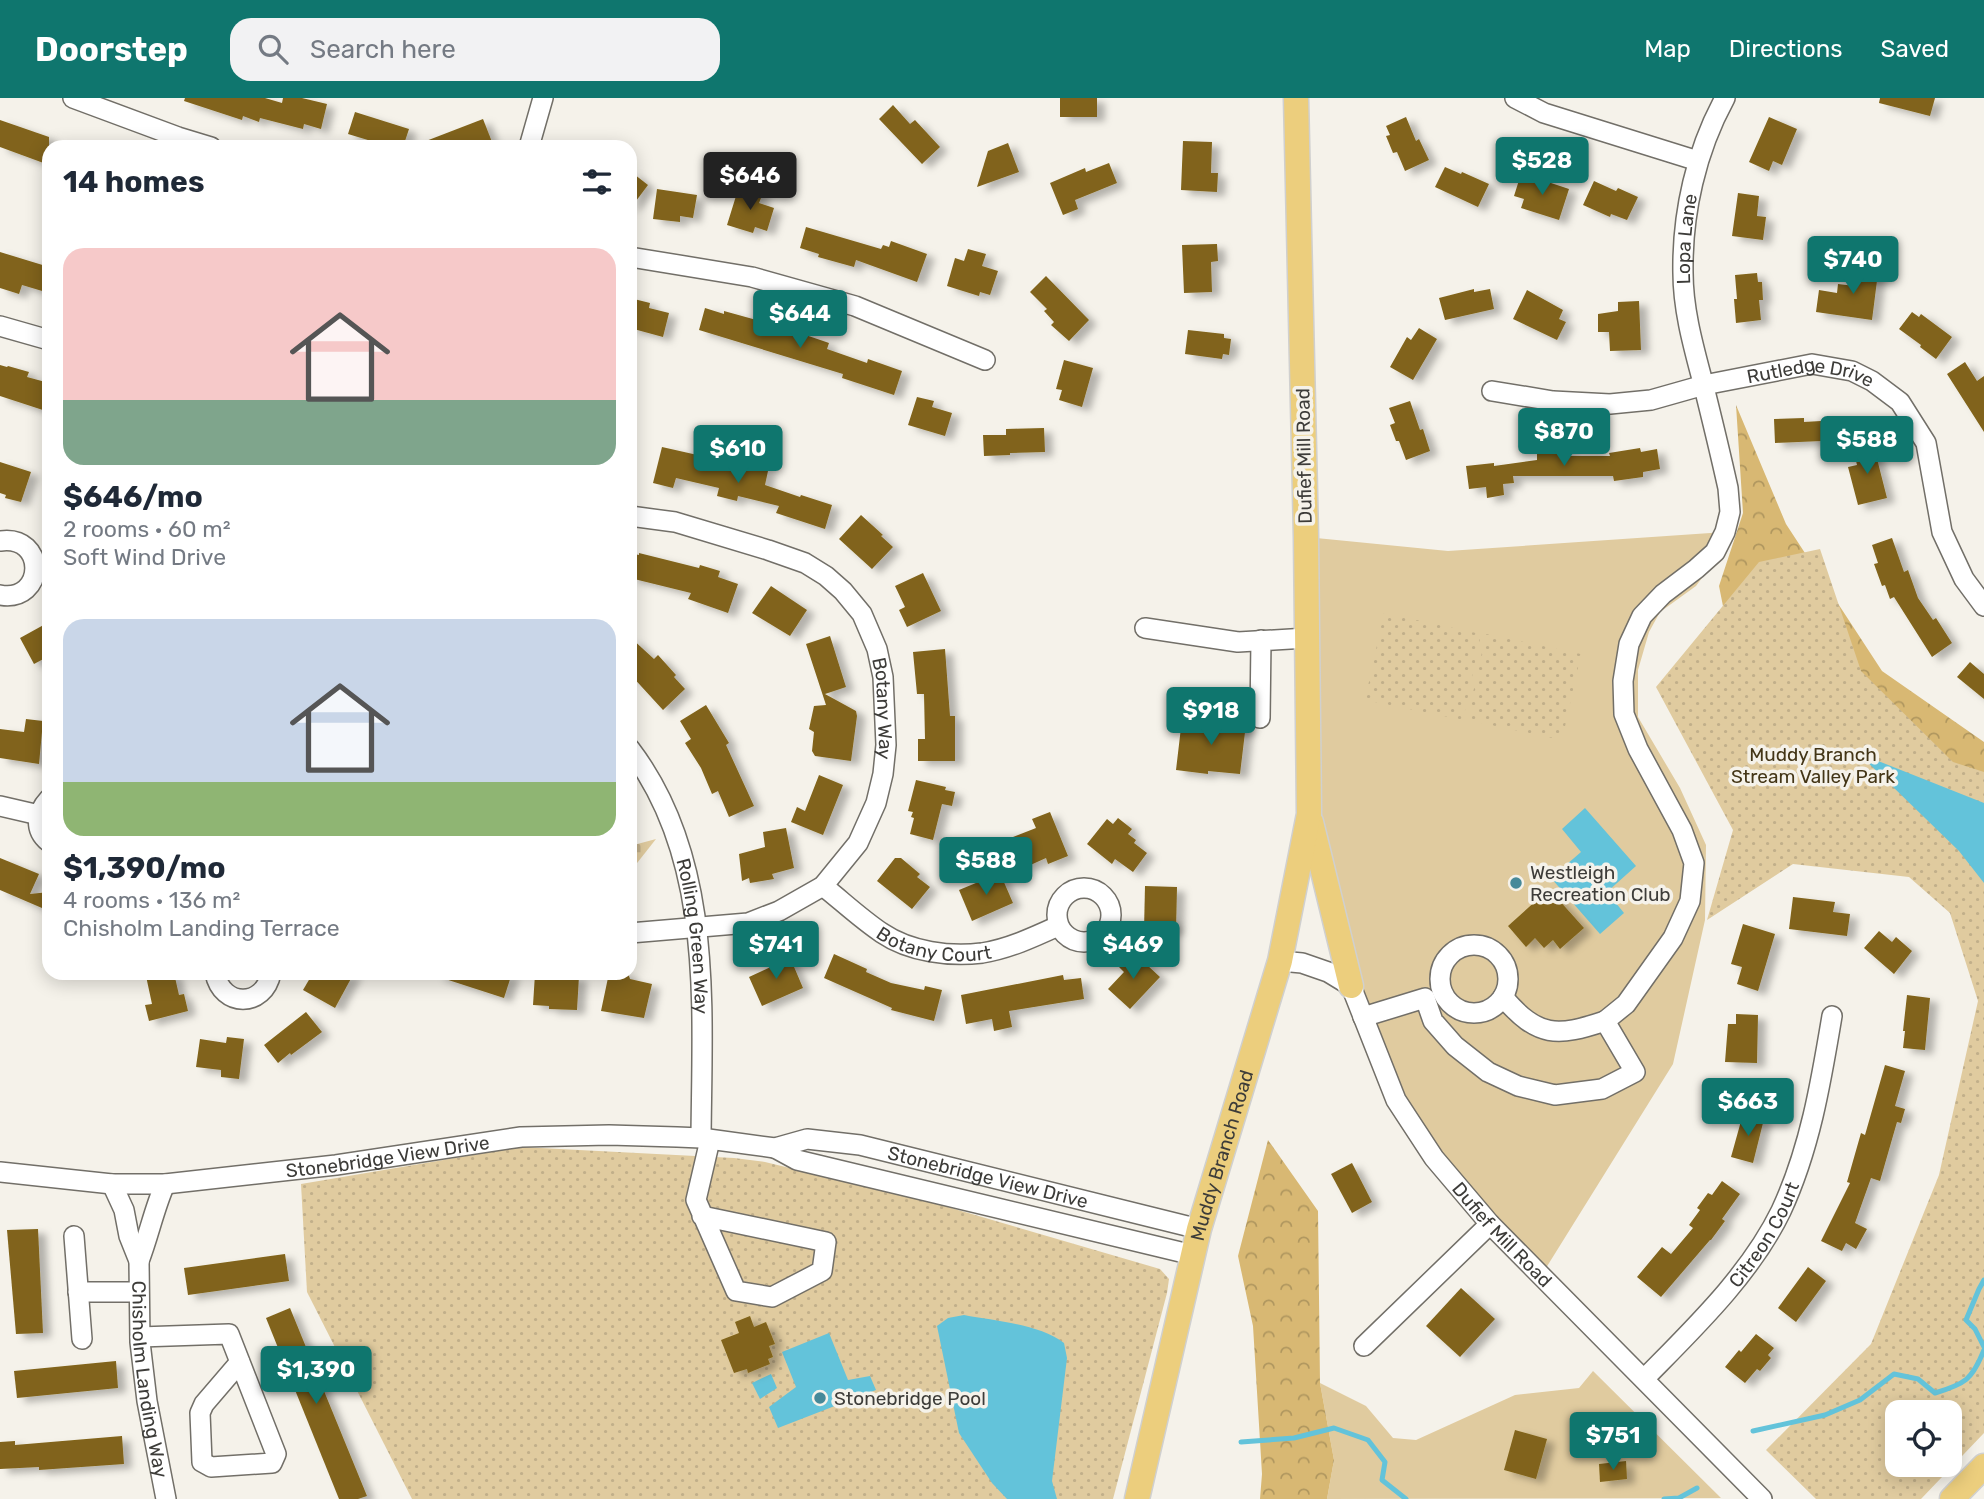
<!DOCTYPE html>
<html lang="en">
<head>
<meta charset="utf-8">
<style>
  body { margin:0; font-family:Rubik,sans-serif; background:#f2f2f3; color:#1f2937; height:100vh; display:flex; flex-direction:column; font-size:26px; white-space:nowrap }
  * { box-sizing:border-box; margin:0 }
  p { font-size:23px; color:#747a83 }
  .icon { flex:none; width:38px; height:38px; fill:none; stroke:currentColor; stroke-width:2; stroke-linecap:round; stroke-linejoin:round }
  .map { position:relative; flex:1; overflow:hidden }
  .drawer { position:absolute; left:42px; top:42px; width:595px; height:840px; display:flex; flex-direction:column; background:#fff; border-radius:21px; box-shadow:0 4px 18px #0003 }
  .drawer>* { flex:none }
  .buttons { position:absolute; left:1885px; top:1302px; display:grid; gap:14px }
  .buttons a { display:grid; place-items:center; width:77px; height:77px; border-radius:14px; background:#fff; box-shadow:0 4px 18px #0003; font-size:35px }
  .price { position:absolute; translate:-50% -60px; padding:0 16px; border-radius:7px; background:#0f766e; color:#fff; font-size:23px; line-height:46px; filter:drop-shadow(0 2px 4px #0008) }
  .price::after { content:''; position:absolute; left:50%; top:42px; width:21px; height:16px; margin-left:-10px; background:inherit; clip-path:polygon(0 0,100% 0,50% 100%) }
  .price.selected { background:#222; color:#fff }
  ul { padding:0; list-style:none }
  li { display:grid; align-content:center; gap:14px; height:371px; padding:0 21px }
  li span { display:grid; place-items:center; height:217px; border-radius:21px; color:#555 }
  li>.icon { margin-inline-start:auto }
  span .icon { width:126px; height:126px; fill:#fffc; stroke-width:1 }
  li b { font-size:30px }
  h2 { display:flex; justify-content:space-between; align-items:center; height:84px; padding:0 21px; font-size:30px }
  header { display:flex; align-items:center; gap:42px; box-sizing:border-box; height:98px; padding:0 35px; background:#0f766e; color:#fff }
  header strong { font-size:33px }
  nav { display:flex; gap:38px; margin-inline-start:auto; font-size:24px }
  .search { width:490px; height:63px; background:#f2f2f3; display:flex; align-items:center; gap:18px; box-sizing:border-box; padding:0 24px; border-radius:21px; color:#747a83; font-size:26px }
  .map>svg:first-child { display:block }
</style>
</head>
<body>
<header>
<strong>Doorstep</strong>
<div class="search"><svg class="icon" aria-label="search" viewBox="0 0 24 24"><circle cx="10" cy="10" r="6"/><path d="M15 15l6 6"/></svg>Search here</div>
<nav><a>Map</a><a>Directions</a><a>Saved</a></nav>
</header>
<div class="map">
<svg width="1984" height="1401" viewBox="0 0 1984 1401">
  <defs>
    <pattern id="forest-crowns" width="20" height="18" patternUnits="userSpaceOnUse" patternTransform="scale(1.75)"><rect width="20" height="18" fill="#d8b873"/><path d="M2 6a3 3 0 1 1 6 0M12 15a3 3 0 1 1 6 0" fill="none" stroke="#b0975f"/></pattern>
    <pattern id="cemetery-stones" width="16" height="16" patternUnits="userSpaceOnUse" patternTransform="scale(1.75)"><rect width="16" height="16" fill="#e0cb9f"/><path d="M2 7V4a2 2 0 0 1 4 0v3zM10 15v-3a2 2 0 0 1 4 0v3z" fill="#c1af8a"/></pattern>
    <pattern id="park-dots" width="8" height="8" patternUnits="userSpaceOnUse" patternTransform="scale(1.75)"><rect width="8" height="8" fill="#e0cb9f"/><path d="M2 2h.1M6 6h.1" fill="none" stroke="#c1af8a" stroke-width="1.8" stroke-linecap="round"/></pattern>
    <filter id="shadow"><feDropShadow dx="8" dy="4.5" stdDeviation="3.5" flood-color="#0004"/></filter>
  </defs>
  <rect width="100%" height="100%" fill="#f5f2ea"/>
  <g fill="#e0cb9f">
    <path d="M1725 434 1723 451 1696 488 1660 514 1649 534 1638 572V619L1680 690 1706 747 1705 822 1673 966 1541 1178 1396 1002 1309 716 1306 439 1448 453Z"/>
    <path d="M1593 1273 1721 1400 1327 1401 1334 1362 1320 1285 1366 1308 1393 1340 1416 1342 1515 1297 1579 1290Z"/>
  </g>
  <g fill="url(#forest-crowns)">
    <path d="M1736 307 1786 426 1882 573 1984 644V705L1746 624 1719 488 1743 415Z"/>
    <path d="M1268 1042 1318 1113 1320 1285 1334 1362 1327 1401H1260L1262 1376 1253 1228 1238 1158Z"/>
  </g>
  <path fill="url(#cemetery-stones)" d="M656 741 630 774V748Z"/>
  <g fill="url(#park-dots)" fill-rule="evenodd">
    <path d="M1820 451 1861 573 1953 664 1984 674V1335L1921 1401H1816L1766 1352 1871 1246 1939 1077 1978 903 1950 815 1909 779 1793 766 1707 822 1733 732 1656 589 1759 464ZM1897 1314H1950V1367H1897Z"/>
    <path d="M1384 515 1481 536 1463 622 1365 602Z"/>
    <path d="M1486 536 1581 556 1562 642 1467 622Z"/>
    <path d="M521 1049 734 1060 765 1064 934 1105 1160 1171 1169 1181 1167 1195 1113 1401H412L307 1194 301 1086Z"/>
  </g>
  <g fill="#63c3da">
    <path d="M1858 655 1984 705V785L1959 753Z"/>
    <path d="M1585 710 1636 768 1607 794 1624 815 1600 836 1551 780 1581 754 1562 731Z"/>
    <path d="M964 1217C995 1223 1039 1226 1064 1245L1067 1260 1052 1383 1057 1401H1007L992 1385 959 1335 937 1228 948 1220Z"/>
    <path d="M829 1235 848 1282 870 1278 876 1292 778 1330 769 1309 796 1289 782 1254Z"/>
    <path d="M771 1276 777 1290 760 1301 752 1285Z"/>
  </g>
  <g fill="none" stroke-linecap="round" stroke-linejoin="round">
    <g stroke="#63c3da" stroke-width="5">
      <path d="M1984 1182 1979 1191 1966 1222 1975 1231 1984 1249"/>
      <path d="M1753 1333 1825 1317 1860 1302 1894 1276 1918 1281 1935 1295C1965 1286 1972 1282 1984 1252"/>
      <path d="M1241 1344 1294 1340 1334 1330 1368 1342 1385 1364 1382 1382 1406 1401"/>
      <path d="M1664 1401 1679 1400 1697 1390"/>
    </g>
  </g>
  <g fill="#81641a" filter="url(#shadow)">
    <path d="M185 0H265L282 5 283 0H302L327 6 321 31 304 26 303 31 260 20 259 24 243 18 242 22 184 3Z"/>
    <rect x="1060" y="0" width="37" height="19"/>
    <path d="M1880 0H1935L1930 18 1879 5Z"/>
    <path d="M893 7 910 26 915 22 940 49 922 66 879 21Z"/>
    <path d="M355 14 409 31 403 49H391L348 36Z"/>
    <path d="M1406 19 1416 43 1419 41 1429 62 1405 73 1397 54 1393 55 1386 38 1390 37 1386 28Z"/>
    <path d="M1769 19 1797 31 1782 67 1773 63 1769 73 1749 64Z"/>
    <path d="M483 21 494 49H414L413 48Z"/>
    <path d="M0 22 49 39V67L0 49Z"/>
    <path d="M1183 43 1212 44 1211 75H1218L1217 94 1181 92Z"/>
    <path d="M1008 45 1019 74 977 89 988 53Z"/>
    <path d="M1109 65 1117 85 1075 102 1078 111 1063 117 1050 85 1085 70 1086 74Z"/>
    <path d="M1445 69 1461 76 1462 74 1489 86 1478 109 1435 89Z"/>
    <path d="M630 73 648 87 630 111Z"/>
    <path d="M1520 79H1527L1547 86 1548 84 1569 91 1559 122 1521 110 1524 101 1514 98Z"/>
    <path d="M1594 83 1616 93 1618 90 1638 99 1627 122 1611 116 1610 119 1583 107Z"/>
    <path d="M743 89 763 95 759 105 774 110 767 133 755 129 753 135 727 127 736 98 740 100Z"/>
    <path d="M657 91 697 97 693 120 680 118V124L653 121Z"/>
    <path d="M1738 95 1759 98 1757 118 1766 119 1763 142 1732 138Z"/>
    <path d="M806 129 881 151 883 147 889 149 891 143 927 156 917 184 856 162 854 169 818 159 819 156 800 150Z"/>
    <path d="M1217 146 1218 163 1211 164 1212 194 1184 195 1182 147Z"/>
    <path d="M968 151 986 156 982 168 998 173 990 197 980 194 979 198 947 188 955 160 964 163Z"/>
    <path d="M0 154 49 169V195L22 187 19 196 0 190Z"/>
    <path d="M1858 164 1879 167 1872 222 1816 214 1819 192 1837 195 1838 186 1855 188Z"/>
    <path d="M1757 175 1758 184H1762L1763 202H1759L1761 222 1736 225 1734 201H1737L1735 177Z"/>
    <path d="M1046 178 1089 222 1069 243 1051 227 1054 224 1044 213 1047 211 1030 194Z"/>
    <path d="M1474 191V194L1490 191 1494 211 1445 222 1439 200Z"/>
    <path d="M1527 192 1563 212 1559 221 1566 224 1557 242 1513 221Z"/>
    <path d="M630 200 650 205 649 210 669 215 663 239 630 230Z"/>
    <path d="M1639 203 1641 252 1610 253 1609 234H1598V216L1618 213V204Z"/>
    <path d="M705 210 724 216V213L760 223 759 226 793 237 794 233 829 245 827 251 867 265 868 261 902 273 894 297 842 280 843 276 699 232Z"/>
    <path d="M1912 214 1919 219 1921 216 1952 239 1936 261 1920 249 1921 247 1899 231Z"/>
    <path d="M1419 230 1437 241 1413 282 1390 269 1407 239 1411 242Z"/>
    <path d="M1188 232 1224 236V240L1231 241 1229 257 1223 256 1222 261 1185 256Z"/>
    <path d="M1064 262 1093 270 1082 309 1059 302 1062 292 1056 291Z"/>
    <path d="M1965 264 1977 283 1984 278V334L1947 276Z"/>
    <path d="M0 267 7 269 8 268 29 274 27 279 49 285V314L0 298Z"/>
    <path d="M917 299 934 303 932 309 952 315 945 338 908 327Z"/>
    <path d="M1410 303 1420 332 1423 331 1430 353 1406 362 1399 343H1396L1390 327 1395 325 1389 310Z"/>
    <path d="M1804 320V324L1821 323 1822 343 1775 345 1774 321Z"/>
    <path d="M1044 330 1045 354 1010 355V357L984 358 983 337H1006V331Z"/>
    <path d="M1873 345 1887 400 1858 407 1848 369 1857 367 1853 350Z"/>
    <path d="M662 349 768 373 765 387 800 399 801 397 832 407 825 431 776 415 779 408 738 398 737 403 717 398 719 390 676 380 673 390 653 385Z"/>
    <path d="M1640 350 1641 354 1657 351 1660 371 1643 374V379L1614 383 1613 378H1513L1514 385 1503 386 1504 397 1487 400 1486 389 1469 391 1466 368 1494 365V368L1537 362V355H1570V358H1610L1609 355Z"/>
    <path d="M0 364 31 374 21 404 5 400 6 397 0 395Z"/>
    <path d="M861 417 883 437 881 438 893 449 872 471 839 441Z"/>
    <path d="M1892 440 1904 474 1908 472 1918 500 1933 522 1936 520 1952 545 1932 559 1894 499 1890 501 1885 487 1882 488 1874 466 1878 465 1872 447Z"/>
    <path d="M630 455 639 457V455L699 470 700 467 720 473 718 479 738 486 728 515 688 501 691 495 630 480Z"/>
    <path d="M923 475 941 513 907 529 899 512 905 509 895 488Z"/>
    <path d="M771 488 807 512 790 538 752 515Z"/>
    <path d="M49 524V558L34 566 20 540Z"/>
    <path d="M830 538 846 589 825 596 856 613 857 618 851 663 815 658 812 653 814 634 809 631 814 608 826 607 806 546Z"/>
    <path d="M630 539 654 561 658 557 676 577 674 579 685 591 663 612 630 576Z"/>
    <path d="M945 551 950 618H955V663H918V641H925L924 596H917L913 554Z"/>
    <path d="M1970 564 1984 576V601L1957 579Z"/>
    <path d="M706 607 729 645 726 647 754 708 729 719 718 693 712 696 701 670 685 645 691 641 680 623Z"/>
    <path d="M26 621 43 623 39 666 0 660V631L24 634Z"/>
    <path d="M1182 621 1246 626 1240 676 1208 673V676L1176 672Z"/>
    <path d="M819 677 843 687 823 737 791 724 797 709 805 713Z"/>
    <path d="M916 682 946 689 945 692 955 694 952 708 942 706 933 742 910 736 914 720 911 719 913 714 908 713Z"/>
    <path d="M1050 714 1068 758 1048 766 1046 760 1026 769 1013 739 1036 730 1032 721Z"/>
    <path d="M1118 720 1132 731 1128 736 1136 742 1134 745 1147 755 1133 774 1115 761 1112 766 1087 746 1107 721 1113 726Z"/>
    <path d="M786 730 794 770 772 776 774 781 750 785 749 780 742 783 739 756 765 749 763 734Z"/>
    <path d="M0 760 39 776 30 796 49 794V813L0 792Z"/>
    <path d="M895 760H901L920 776 917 779 930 789 912 811 877 783Z"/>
    <path d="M1000 775 1013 805 972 823 959 792Z"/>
    <path d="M1145 788 1177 789 1176 833 1144 832Z"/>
    <path d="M1549 791 1584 830 1560 851 1553 842 1544 850 1535 840 1526 849 1508 828Z"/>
    <path d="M1793 799 1835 804 1833 814 1850 816 1847 838 1789 831Z"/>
    <path d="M1743 826 1775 836 1758 893 1737 886 1742 869 1731 866Z"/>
    <path d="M1879 833 1892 844 1896 839 1912 853 1894 876 1864 850Z"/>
    <path d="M1133 854 1160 879 1130 911 1108 891 1124 874 1119 869Z"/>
    <path d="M834 856 867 871 866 874 891 885 924 892 925 888 942 892 934 923 891 912 892 910 824 880Z"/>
    <path d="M789 857 803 890 762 908 749 879 775 867 773 864Z"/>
    <path d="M158 875H174L179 897 184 896 188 913 149 923 145 907 152 906 146 878Z"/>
    <path d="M313 875H354L335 910 303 892Z"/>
    <path d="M437 875H512L504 900 436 878Z"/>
    <path d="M609 875H628L630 881 652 886 644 920 601 913Z"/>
    <path d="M535 876 579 878 577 912 549 911V908L533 907Z"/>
    <path d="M1063 877 1064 882 1081 880 1084 901 1009 913 1012 929 994 933 992 921 966 926 961 897Z"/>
    <path d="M1907 897 1930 900 1925 952 1903 950 1905 933H1903Z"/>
    <path d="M306 914 322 934 291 957 290 955 278 965 264 947Z"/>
    <path d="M1736 916 1758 917 1757 965 1725 964 1728 926H1736Z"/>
    <path d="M227 939 244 941 239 981 221 979V972L196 969 200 941 226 945Z"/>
    <path d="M1885 967 1905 973 1895 1008 1905 1011 1901 1025 1897 1024 1880 1083 1871 1080 1855 1125 1867 1131 1856 1151 1846 1145 1842 1153 1821 1143 1850 1085 1847 1084 1861 1035 1865 1037Z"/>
    <path d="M1743 1016 1764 1021 1753 1065 1731 1059Z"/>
    <path d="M1352 1065 1372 1104 1352 1115 1331 1076Z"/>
    <path d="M1722 1083 1740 1096 1722 1121 1725 1123 1711 1142H1710L1661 1199 1637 1179 1662 1149 1671 1156 1693 1130 1689 1127 1700 1112 1697 1110 1708 1095 1712 1097Z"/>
    <path d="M38 1131 43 1235 16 1236 7 1132Z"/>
    <path d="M285 1156 289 1183 188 1197 184 1170Z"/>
    <path d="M1808 1169 1826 1183 1796 1224 1778 1210Z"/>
    <path d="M1461 1190 1495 1221 1460 1259 1426 1228Z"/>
    <path d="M290 1210 367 1398 358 1401H339L266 1220Z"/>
    <path d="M750 1218 754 1229 766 1224 775 1246 769 1248 773 1259 768 1261 770 1266 748 1275 747 1271 734 1275 721 1242 739 1235 735 1224Z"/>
    <path d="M1756 1236 1774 1250 1768 1257 1771 1260 1760 1273 1757 1271 1745 1285 1725 1269 1739 1252 1741 1254Z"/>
    <path d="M116 1263 118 1290 17 1300 14 1273Z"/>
    <path d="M1515 1332 1547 1341 1536 1381 1504 1372Z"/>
    <path d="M122 1338 124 1366 39 1372V1369L0 1371V1344L15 1343V1347Z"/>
    <path d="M1626 1363 1627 1381 1600 1384 1599 1366Z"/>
  </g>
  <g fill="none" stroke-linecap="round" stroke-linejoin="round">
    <defs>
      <g id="minor">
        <path d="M73 0 178 39 211 49"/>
        <path d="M1515 0 1544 15 1698 63"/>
        <path d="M529 49 543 0"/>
        <path d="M630 159 752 179 855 208 985 262"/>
        <path d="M0 228 49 242"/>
        <path id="s1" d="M1492 293 1553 303 1610 306 1651 302 1704 287 1812 266 1852 273 1872 283 1900 304 1926 345 1942 434 1964 481 1984 508"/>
        <path id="s2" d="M630 418 675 424 768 452 805 465 826 478 843 493 862 516 877 551 883 579 886 647 883 676 876 705 858 745 823 788 779 813 748 825 630 835"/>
        <path d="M0 443C47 436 46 505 0 497"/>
        <path d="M1145 530 1238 544 1307 540"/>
        <path d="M1260 620 1261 542"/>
        <path id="s3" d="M630 651C714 761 702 909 701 1040"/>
        <path d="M49 701C36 715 34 732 49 744"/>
        <path d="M0 708 39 717"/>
        <path id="s4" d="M823 788C842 803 861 821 882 835 910 854 950 859 982 855 1008 851 1034 839 1058 828"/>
        <circle cx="1084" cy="817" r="27"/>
        <circle cx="1474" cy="881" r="34"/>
        <path id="s5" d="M1280 863 1302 865 1328 874 1351 888 1396 1002 1434 1060 1490 1126 1762 1401"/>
        <path d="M215 875C222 910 264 910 271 875"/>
        <path d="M1363 919 1425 900 1433 923 1455 948 1488 974 1518 988 1555 997 1602 991 1635 974 1605 923C1557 939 1538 940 1503 899"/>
        <path id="s6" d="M1605 923 1626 906 1673 840 1690 803 1694 765 1682 732 1638 651 1624 616 1623 583 1629 546 1642 518 1663 496 1696 471 1715 454 1725 434 1730 414 1728 390C1720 354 1711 317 1702 281 1693 247 1683 211 1683 175 1682 115 1696 53 1725 0"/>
        <path d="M775 1050 797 1062 1193 1157"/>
        <path id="s7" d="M0 1074 112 1086H165L336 1067 521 1039 609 1037 677 1039 701 1040 775 1050 807 1041 860 1047 1199 1131"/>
        <path id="s8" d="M112 1086 124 1112 129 1138 139 1163 140 1244 147 1303 166 1401"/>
        <path d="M702 1118 826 1144 822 1173 772 1199 736 1193 696 1102 710 1042"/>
        <path d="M74 1138 82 1241"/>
        <path d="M139 1163C149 1137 154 1111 165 1086"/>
        <path d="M78 1194H138"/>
        <path d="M140 1239 229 1236 276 1356 272 1365 211 1369 202 1364 200 1315 204 1306 240 1264"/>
        <path d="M1364 1248 1490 1126"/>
        <path id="s9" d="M1644 1281C1693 1231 1750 1177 1781 1113 1810 1051 1821 984 1832 918"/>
      </g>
      <g id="major">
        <path d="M1311 724 1351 888"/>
        <path id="s10" d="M1137 1401 1199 1131 1280 863 1309 716 1306 439 1296 0"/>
        <path d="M1952 1401 1984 1368"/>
      </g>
    </defs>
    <use href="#minor" stroke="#726f68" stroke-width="22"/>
    <use href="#major" stroke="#d0d0cf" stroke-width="27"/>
    <use href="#minor" stroke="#fff" stroke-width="19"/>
    <use href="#major" stroke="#ecce7d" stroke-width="24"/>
  </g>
  <g fill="#468999" stroke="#f5f2ea" stroke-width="2.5">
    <circle cx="1516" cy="785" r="7"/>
    <circle cx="820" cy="1300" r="7"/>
  </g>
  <g text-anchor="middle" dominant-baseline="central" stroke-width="7" stroke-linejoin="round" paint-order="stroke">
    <g font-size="19" fill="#3d3c39" stroke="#f5f2ea">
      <text stroke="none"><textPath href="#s6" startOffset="872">Lopa Lane</textPath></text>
      <text stroke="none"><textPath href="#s1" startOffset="324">Rutledge Drive</textPath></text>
      <text transform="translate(1304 358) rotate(-91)">Dufief Mill Road</text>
      <text stroke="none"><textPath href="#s2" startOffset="357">Botany Way</textPath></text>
      <text stroke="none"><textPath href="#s4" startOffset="130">Botany Court</textPath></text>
      <text stroke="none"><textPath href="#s3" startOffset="201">Rolling Green Way</textPath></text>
      <text stroke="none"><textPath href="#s7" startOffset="390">Stonebridge View Drive</textPath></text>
      <text stroke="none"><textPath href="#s10" startOffset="354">Muddy Branch Road</textPath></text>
      <text stroke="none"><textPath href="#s7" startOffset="998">Stonebridge View Drive</textPath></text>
      <text stroke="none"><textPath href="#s9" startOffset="189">Citreon Court</textPath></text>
      <text stroke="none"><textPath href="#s5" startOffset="371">Dufief Mill Road</textPath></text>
      <text stroke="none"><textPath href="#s8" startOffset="201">Chisholm Landing Way</textPath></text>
    </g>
    <g font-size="19" fill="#433516" stroke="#f5f2ea">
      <text x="1813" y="656">Muddy Branch<tspan x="1813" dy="22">Stream Valley Park</tspan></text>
    </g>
    <g font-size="19" fill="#3d3c39" stroke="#f5f2ea" text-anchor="start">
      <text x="1530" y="774">Westleigh<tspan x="1530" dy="22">Recreation Club</tspan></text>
      <text x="834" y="1300">Stonebridge Pool</text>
    </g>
  </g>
</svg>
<div class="buttons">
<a><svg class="icon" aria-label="locate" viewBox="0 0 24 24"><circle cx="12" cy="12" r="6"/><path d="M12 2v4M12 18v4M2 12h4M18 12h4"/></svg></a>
</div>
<b class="price" style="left:1542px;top:99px">$528</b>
<b class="price selected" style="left:750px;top:114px">$646</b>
<b class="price" style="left:1853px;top:198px">$740</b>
<b class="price" style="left:800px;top:252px">$644</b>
<b class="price" style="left:1564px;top:370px">$870</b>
<b class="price" style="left:1867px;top:378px">$588</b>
<b class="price" style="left:738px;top:387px">$610</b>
<b class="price" style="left:1211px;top:649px">$918</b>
<b class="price" style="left:986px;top:799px">$588</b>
<b class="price" style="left:776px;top:883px">$741</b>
<b class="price" style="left:1133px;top:883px">$469</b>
<b class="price" style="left:1748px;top:1040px">$663</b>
<b class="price" style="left:316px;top:1308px">$1,390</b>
<b class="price" style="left:1613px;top:1374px">$751</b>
<section class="drawer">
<h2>14 homes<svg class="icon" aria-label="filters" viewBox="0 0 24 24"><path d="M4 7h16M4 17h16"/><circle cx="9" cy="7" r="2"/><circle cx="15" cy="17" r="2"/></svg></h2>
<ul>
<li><span style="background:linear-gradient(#f6c9c9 70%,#7fa58c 0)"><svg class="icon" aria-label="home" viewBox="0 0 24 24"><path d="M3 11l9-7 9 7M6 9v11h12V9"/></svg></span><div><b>$646/mo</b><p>2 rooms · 60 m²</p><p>Soft Wind Drive</p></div></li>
<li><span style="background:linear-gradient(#c9d6e8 75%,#8fb573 0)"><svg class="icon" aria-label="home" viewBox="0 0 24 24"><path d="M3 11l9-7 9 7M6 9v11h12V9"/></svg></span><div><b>$1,390/mo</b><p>4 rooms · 136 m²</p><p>Chisholm Landing Terrace</p></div></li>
</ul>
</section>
</div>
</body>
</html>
